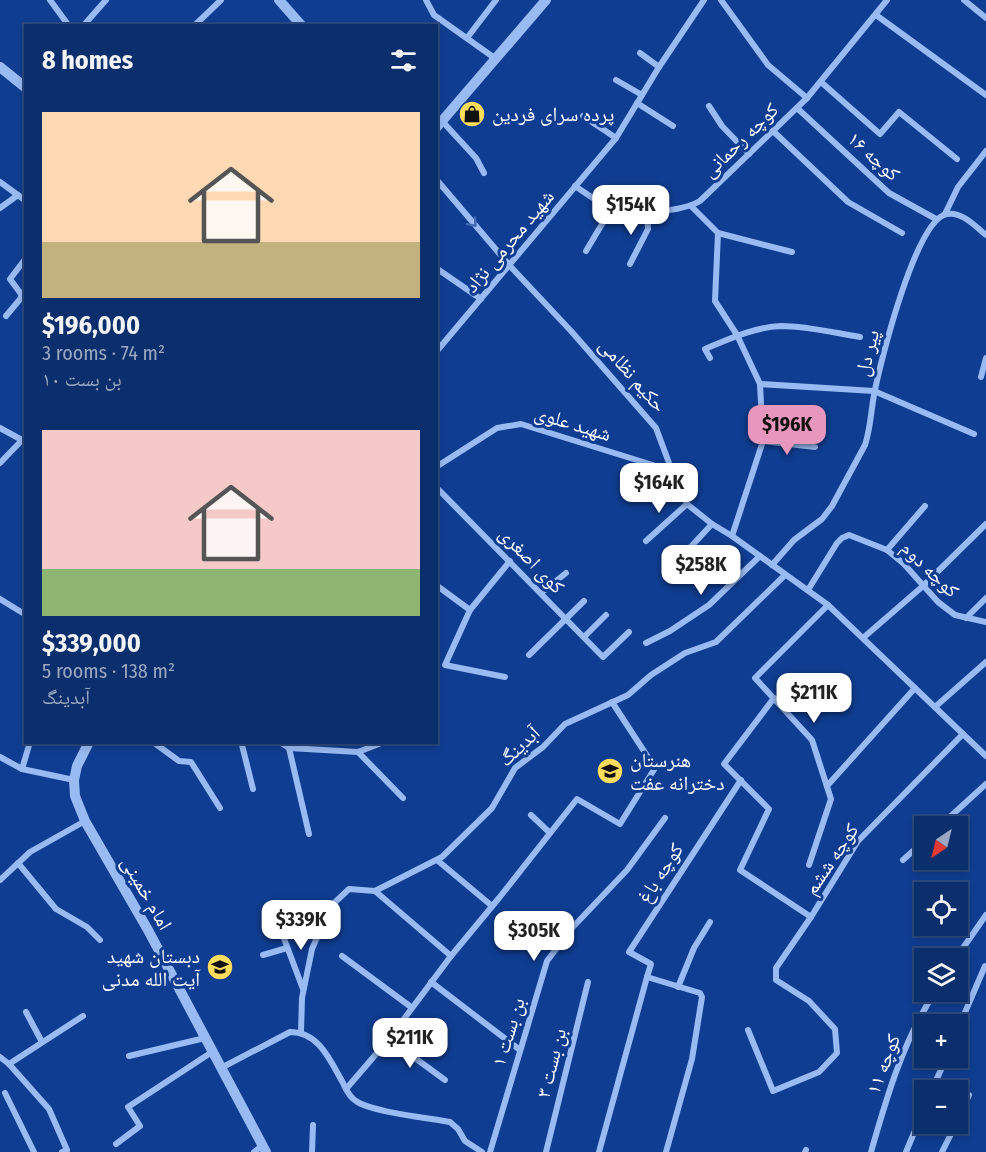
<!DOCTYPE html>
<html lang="en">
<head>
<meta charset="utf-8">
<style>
  body { margin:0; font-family:"Fira Sans Condensed","Noto Naskh Arabic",sans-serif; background:#193a75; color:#f1f3f6; height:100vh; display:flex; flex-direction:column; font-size:22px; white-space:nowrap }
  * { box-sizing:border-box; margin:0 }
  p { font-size:20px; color:#9aa8c2 }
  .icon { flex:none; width:33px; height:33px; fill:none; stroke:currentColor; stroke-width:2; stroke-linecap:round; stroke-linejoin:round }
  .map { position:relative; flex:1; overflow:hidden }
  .drawer { position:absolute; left:24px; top:24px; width:414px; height:720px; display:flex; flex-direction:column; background:#0b2e6d; border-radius:0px; box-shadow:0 3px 9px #0003,0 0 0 2px #2b4a80 }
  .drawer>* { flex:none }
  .needle { width:39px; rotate:215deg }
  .tools { position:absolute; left:914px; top:816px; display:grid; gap:12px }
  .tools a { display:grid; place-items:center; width:54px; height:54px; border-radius:0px; background:#0b2e6d; box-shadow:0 3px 9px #0003,0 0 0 2px #2b4a80; font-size:30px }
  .price { position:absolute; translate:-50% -51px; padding:0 14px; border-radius:12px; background:#fff; color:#222; font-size:20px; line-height:39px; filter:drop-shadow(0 2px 3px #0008) }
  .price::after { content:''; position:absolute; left:50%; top:36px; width:18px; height:14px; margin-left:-9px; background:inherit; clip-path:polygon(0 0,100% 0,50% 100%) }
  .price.selected { background:#e797bd; color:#111 }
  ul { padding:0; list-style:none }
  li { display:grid; align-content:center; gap:12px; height:318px; padding:0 18px }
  li span { display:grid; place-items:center; height:186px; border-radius:0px; color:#555 }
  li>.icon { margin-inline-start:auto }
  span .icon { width:108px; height:108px; fill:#fffc; stroke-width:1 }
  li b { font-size:26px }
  h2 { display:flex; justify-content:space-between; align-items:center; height:72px; padding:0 18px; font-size:26px }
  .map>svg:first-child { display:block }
</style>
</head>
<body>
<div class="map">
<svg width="986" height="1152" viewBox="0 0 986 1152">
  <rect width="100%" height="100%" fill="#0f3d91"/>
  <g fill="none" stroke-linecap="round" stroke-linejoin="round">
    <g stroke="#99bbf4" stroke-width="6">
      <path d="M50 0 69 26"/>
      <path d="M426 0 434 15 496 59"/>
      <path d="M721 0 768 65 807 98"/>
      <path d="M964 0 986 18"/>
      <path d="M876 15 986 95"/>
      <path d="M83 26 106 0"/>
      <path d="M194 26 221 0"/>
      <path d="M467 38 496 0"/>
      <path d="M640 53 659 67"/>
      <path d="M616 80 642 95"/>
      <path d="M821 82 880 134 899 112 957 159"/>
      <path d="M637 103 673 126"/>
      <path d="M709 106 722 126 749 154"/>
      <path d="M797 108 889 193 936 219"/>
      <path d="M583 116 616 138"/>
      <path d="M442 121 476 158 484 173"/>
      <path d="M773 131 848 202 902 233"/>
      <path d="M436 179 510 266 571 331 656 428 672 471 687 504 712 524 732 536 828 605 986 756"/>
      <path d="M0 182 26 201"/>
      <path d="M575 186C587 194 599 203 612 209 631 217 683 211 700 201L807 98 887 0"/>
      <path d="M691 206 718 233 715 301 737 335 760 384 763 441 732 536"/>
      <path d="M0 208 18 195"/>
      <path d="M945 214 958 187 986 151"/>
      <path d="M718 233 792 252"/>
      <path d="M586 251 611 209"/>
      <path d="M630 264 648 229 647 212"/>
      <path d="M436 268 481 299"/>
      <path d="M6 316 21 298V294L10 279 26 258"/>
      <path d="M436 352 616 138 659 67 704 0"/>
      <path d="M710 358 705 349C729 339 755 327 781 326 807 326 835 333 860 337"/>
      <path d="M981 377 986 358"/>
      <path d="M760 384 874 391 974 434"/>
      <path d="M0 428 22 440"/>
      <path d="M763 441 815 447"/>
      <path d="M0 463 26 436"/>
      <path d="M436 467 497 428 521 424 672 471"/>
      <path d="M436 487 603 657 629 632"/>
      <path d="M646 541 687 504"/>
      <path d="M887 550 925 506"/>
      <path d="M772 565 794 540 822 519 832 506 865 445C871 427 871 408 875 390 881 360 916 219 947 214 962 211 976 227 986 235"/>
      <path d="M672 567 712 524"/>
      <path d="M436 585 470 610"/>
      <path d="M808 590 837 543 842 538 849 535 887 550 904 564 938 602 955 615 986 622"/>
      <path d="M541 593 566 573"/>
      <path d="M0 599 26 615"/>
      <path d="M966 618 986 598"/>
      <path d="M584 637 606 615"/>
      <path d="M863 638 923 586 986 524"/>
      <path d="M646 643 670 631 709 605 760 556"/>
      <path d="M529 655 584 601"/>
      <path d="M505 677 445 665 470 610 510 561"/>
      <path d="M774 698 724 764 769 809 740 870 811 917 858 841 963 734"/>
      <path d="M935 707 986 662"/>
      <path d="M153 742 179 761 191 762 220 808"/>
      <path d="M244 742 242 745 253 789"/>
      <path d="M280 742 289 748 358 752 384 742"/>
      <path d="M289 748 309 834"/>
      <path d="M358 752 403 798"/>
      <path d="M0 757 22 769 74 780"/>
      <path d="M22 769 30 742"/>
      <path d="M827 786 915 688"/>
      <path d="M531 815 550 833"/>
      <path d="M940 826 986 784"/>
      <path d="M437 860 492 906"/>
      <path d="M903 860 924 841"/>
      <path d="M18 863 56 909 87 927 100 940"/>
      <path d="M809 865 831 799 812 740 755 678 828 605"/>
      <path d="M0 880 30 852 85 821"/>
      <path d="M375 891 451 956"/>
      <path d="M277 920 303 989"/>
      <path d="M263 955 287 948"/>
      <path d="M342 956 411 1007"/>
      <path d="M956 958 986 915"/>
      <path d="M647 977 651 964 629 952 741 780"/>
      <path d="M431 982 520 1050"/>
      <path d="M678 987 694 948 710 922"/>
      <path d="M26 1012 42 1042"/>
      <path d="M748 1030 773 1091 819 1072 837 1053 835 1029 809 1001 776 980V968L811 917"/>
      <path d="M957 1031 985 966"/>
      <path d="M301 1032 302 998 312 949 331 906 349 889 375 891 442 857 492 808 515 768 543 747 565 724 628 695 651 675 685 653 716 642 785 575"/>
      <path d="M389 1039 445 1080"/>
      <path d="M129 1056 205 1038"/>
      <path d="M0 1057 9 1064 49 1109 67 1150 62 1152"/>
      <path d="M9 1064 83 1016"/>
      <path d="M221 1068 290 1032C319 1032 330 1060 343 1083 346 1089 349 1097 356 1101 371 1112 429 1118 450 1122L458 1129 465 1141 482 1152"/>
      <path d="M346 1089 389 1039 451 956 499 898 577 799 620 824 655 768 612 702"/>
      <path d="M932 1090 946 1058"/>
      <path d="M5 1093 34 1152"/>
      <path d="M957 1121 969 1095"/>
      <path d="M116 1144 140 1126 128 1107 212 1052"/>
      <path d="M254 1152 263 1145"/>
      <path d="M312 1152 313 1125"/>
      <path d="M490 1152 547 961 572 928 627 870 665 818"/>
      <path d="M546 1152 588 982"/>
      <path d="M599 1152 647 977 700 993 702 997 692 1059 666 1152"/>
      <path d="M805 1152 806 1150"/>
      <path d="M871 1152C887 1096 903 1041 935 992"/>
      <path d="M906 1152 924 1109"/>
      <path d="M942 1152 956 1124"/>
    </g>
    <g stroke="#99bbf4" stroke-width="10">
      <path d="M279 0 302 26"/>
      <path d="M0 67 26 88"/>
      <path d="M436 128 546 0"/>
      <path d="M89 742 77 766 74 780 75 796 85 821 148 930 266 1152"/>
    </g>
  </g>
  <defs><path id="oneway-chevron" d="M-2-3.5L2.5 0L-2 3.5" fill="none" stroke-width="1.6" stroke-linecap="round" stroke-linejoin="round" transform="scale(1.5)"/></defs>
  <use stroke="#3f69b4" href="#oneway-chevron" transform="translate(473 223) rotate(50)"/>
  <defs>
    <symbol id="shop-disc" viewBox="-11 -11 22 22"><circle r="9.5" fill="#ffdd5c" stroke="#0f3d91"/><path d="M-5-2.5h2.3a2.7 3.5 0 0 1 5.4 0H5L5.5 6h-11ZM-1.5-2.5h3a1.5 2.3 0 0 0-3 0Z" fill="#111"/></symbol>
    <symbol id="school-disc" viewBox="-11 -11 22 22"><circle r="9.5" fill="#ffdd5c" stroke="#0f3d91"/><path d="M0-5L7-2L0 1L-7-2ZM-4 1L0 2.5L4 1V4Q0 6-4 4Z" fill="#111"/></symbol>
  </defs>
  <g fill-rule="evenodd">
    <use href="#shop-disc" x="457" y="99" width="30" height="30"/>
    <use href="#school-disc" x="595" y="756" width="30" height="30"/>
    <use href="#school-disc" x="205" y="952" width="30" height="30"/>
  </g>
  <g text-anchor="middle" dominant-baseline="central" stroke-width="6" stroke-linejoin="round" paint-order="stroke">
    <g font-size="20" fill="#fff" stroke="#0f3d91" text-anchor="start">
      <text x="492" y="114">پرده سرای فردین</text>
      <text x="630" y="760">هنرستان<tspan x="630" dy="23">دخترانه عفت</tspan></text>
      <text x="200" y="956" text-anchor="end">دبستان شهید<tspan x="200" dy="23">آیت الله مدنی</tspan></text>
    </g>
    <g font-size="20" fill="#fff" stroke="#0f3d91">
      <text transform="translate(740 140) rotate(-44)">کوچه رحمانی</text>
      <text transform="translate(874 156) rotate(42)">کوچه ۱۶</text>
      <text transform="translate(509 241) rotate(-50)">شهید محرمی نژاد</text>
      <text transform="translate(867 353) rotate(-76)">پیر دل</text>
      <text transform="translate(633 375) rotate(49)">حکیم نظامی</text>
      <text transform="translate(573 423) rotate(17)">شهید علوی</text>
      <text transform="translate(532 560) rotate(46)">کوی اصغری</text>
      <text transform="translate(930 569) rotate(44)">کوچه دوم</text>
      <text transform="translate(519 746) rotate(-43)">آبدینگ</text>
      <text transform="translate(831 859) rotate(-56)">کوچه ششم</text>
      <text transform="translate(660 873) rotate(-57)">کوچه باغ</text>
      <text transform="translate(147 893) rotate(60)">امام خمینی</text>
      <text transform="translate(508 1032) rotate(-73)">بن بست ۱</text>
      <text transform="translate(551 1063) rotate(-76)">بن بست ۳</text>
      <text transform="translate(883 1064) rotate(-69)">کوچه ۱۱</text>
    </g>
  </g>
</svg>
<div class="tools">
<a><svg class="needle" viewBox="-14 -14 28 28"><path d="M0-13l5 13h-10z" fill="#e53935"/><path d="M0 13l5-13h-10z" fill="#9aa8c2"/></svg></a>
<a><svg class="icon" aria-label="locate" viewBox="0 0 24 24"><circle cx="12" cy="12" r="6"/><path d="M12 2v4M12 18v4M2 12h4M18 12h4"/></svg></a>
<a><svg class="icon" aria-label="layers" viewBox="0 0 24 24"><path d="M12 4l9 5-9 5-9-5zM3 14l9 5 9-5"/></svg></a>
<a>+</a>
<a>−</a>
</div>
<b class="price" style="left:631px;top:236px">$154K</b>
<b class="price selected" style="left:787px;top:456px">$196K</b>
<b class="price" style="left:659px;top:514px">$164K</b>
<b class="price" style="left:701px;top:596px">$258K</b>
<b class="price" style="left:814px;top:724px">$211K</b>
<b class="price" style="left:301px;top:951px">$339K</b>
<b class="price" style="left:534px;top:962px">$305K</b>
<b class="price" style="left:410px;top:1069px">$211K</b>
<section class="drawer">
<h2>8 homes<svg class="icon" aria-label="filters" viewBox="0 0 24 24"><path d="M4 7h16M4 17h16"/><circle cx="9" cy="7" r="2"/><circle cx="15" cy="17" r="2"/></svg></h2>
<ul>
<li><span style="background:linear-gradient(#ffd9b3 70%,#c2b280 0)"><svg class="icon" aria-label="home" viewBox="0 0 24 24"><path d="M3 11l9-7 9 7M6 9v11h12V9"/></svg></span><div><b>$196,000</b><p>3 rooms · 74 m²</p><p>بن بست ۱۰</p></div></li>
<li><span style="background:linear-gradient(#f6c9c9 75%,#8fb573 0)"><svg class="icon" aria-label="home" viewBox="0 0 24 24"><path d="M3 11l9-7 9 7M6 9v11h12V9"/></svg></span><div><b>$339,000</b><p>5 rooms · 138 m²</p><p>آبدینگ</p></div></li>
</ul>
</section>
</div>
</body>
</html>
